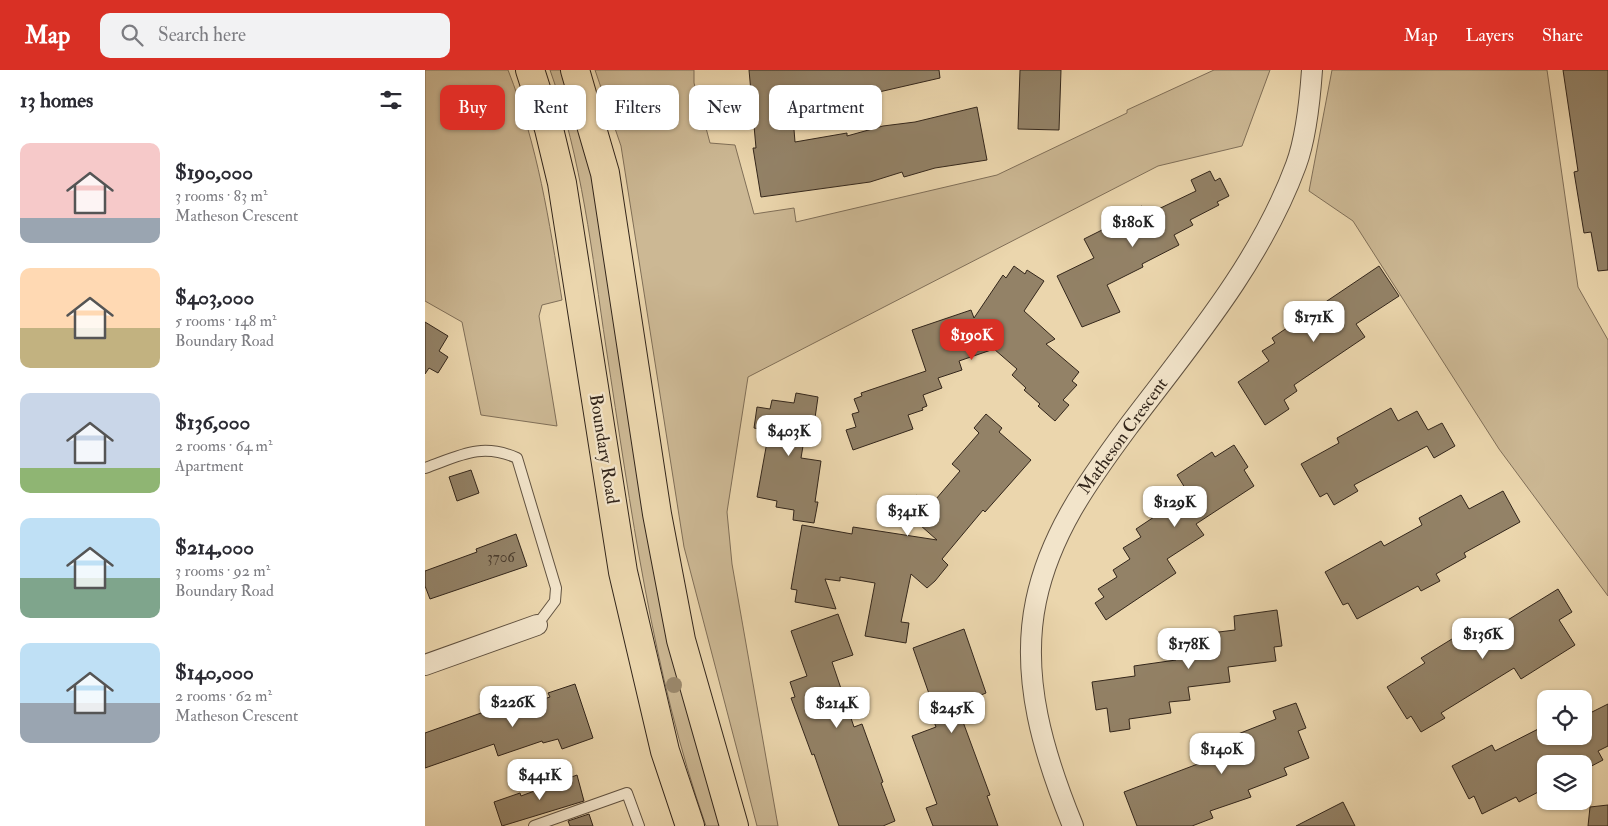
<!DOCTYPE html>
<html lang="en">
<head>
<meta charset="utf-8">
<style>
  body { margin:0; font-family:"IM FELL Double Pica",serif; background:#f2f2f3; color:#2b2b33; height:100vh; display:flex; flex-direction:column; font-size:19px; white-space:nowrap }
  * { box-sizing:border-box; margin:0 }
  p { font-size:16px; color:#7c7c81 }
  .icon { flex:none; width:28px; height:28px; fill:none; stroke:currentColor; stroke-width:2; stroke-linecap:round; stroke-linejoin:round }
  .map { position:relative; flex:1; overflow:hidden }
  .side { display:flex; flex-direction:column; background:#fff; width:425px }
  .side>* { flex:none }
  .banner { position:absolute; left:15px; top:15px; width:475px; height:45px; display:flex; gap:10px }
  .buttons { position:absolute; left:1112px; top:620px; display:grid; gap:10px }
  .buttons a { display:grid; place-items:center; width:55px; height:55px; border-radius:10px; background:#fff; box-shadow:0 1px 4px #0004; font-size:25px }
  .price { position:absolute; translate:-50% -42px; padding:0 11px; border-radius:10px; background:#fff; color:#222; font-size:16px; line-height:32px; filter:drop-shadow(0 1px 2px #0008) }
  .price::after { content:''; position:absolute; left:50%; top:30px; width:15px; height:11px; margin-left:-8px; background:inherit; clip-path:polygon(0 0,100% 0,50% 100%) }
  .price.on { background:#d93025; color:#fff }
  ul { padding:0; list-style:none }
  li { display:flex; align-items:center; gap:15px; height:125px; padding:0 20px }
  li span { display:grid; place-items:center; flex:none; width:140px; height:100px; border-radius:10px; color:#555 }
  li>.icon { margin-inline-start:auto }
  span .icon { width:60px; height:60px; fill:#fffc; stroke-width:1 }
  li b { font-size:21px }
  h2 { display:flex; justify-content:space-between; align-items:center; height:60px; padding:0 20px; font-size:21px }
  .tag { padding:0 18px; border-radius:10px; background:#fff; box-shadow:0 1px 4px #0004; font-size:18px; line-height:45px }
  .tag.on { background:#d93025; color:#fff }
  header { display:flex; align-items:center; gap:30px; box-sizing:border-box; height:70px; padding:0 25px; background:#d93025; color:#fff }
  header strong { font-size:24px }
  nav { display:flex; gap:28px; margin-inline-start:auto; font-size:18px }
  .search { width:350px; height:45px; background:#f2f2f3; display:flex; align-items:center; gap:12px; box-sizing:border-box; padding:0 18px; border-radius:10px; color:#7c7c81; font-size:19px }
  main { display:flex; flex:1; min-height:0 }
  .map>svg:first-child { display:block }
</style>
</head>
<body>
<header>
<strong>Map</strong>
<div class="search"><svg class="icon" aria-label="search" viewBox="0 0 24 24"><circle cx="10" cy="10" r="6"/><path d="M15 15l6 6"/></svg>Search here</div>
<nav><a>Map</a><a>Layers</a><a>Share</a></nav>
</header>
<main>
<section class="side">
<h2>13 homes<svg class="icon" aria-label="filters" viewBox="0 0 24 24"><path d="M4 7h16M4 17h16"/><circle cx="9" cy="7" r="2"/><circle cx="15" cy="17" r="2"/></svg></h2>
<ul>
<li><span style="background:linear-gradient(#f6c9c9 75%,#9aa5b1 0)"><svg class="icon" aria-label="home" viewBox="0 0 24 24"><path d="M3 11l9-7 9 7M6 9v11h12V9"/></svg></span><div><b>$190,000</b><p>3 rooms · 83 m²</p><p>Matheson Crescent</p></div></li>
<li><span style="background:linear-gradient(#ffd9b3 60%,#c2b280 0)"><svg class="icon" aria-label="home" viewBox="0 0 24 24"><path d="M3 11l9-7 9 7M6 9v11h12V9"/></svg></span><div><b>$403,000</b><p>5 rooms · 148 m²</p><p>Boundary Road</p></div></li>
<li><span style="background:linear-gradient(#c9d6e8 75%,#8fb573 0)"><svg class="icon" aria-label="home" viewBox="0 0 24 24"><path d="M3 11l9-7 9 7M6 9v11h12V9"/></svg></span><div><b>$136,000</b><p>2 rooms · 64 m²</p><p>Apartment</p></div></li>
<li><span style="background:linear-gradient(#bfe0f5 60%,#7fa58c 0)"><svg class="icon" aria-label="home" viewBox="0 0 24 24"><path d="M3 11l9-7 9 7M6 9v11h12V9"/></svg></span><div><b>$214,000</b><p>3 rooms · 92 m²</p><p>Boundary Road</p></div></li>
<li><span style="background:linear-gradient(#bfe0f5 60%,#9aa5b1 0)"><svg class="icon" aria-label="home" viewBox="0 0 24 24"><path d="M3 11l9-7 9 7M6 9v11h12V9"/></svg></span><div><b>$140,000</b><p>2 rooms · 62 m²</p><p>Matheson Crescent</p></div></li>
</ul>
</section>
<div class="map">
<svg width="1183" height="756" viewBox="0 0 1183 756">
  <rect width="100%" height="100%" fill="#ebd6ad"/>
  <filter id="stains"><feTurbulence type="fractalNoise" baseFrequency=".004" numOctaves="4"/><feColorMatrix values="0 0 0 0 .2 0 0 0 0 .09 0 0 0 0 .02 0 0 0 .5 -.17"/></filter>
  <radialGradient id="worn" r=".72"><stop offset=".6" stop-color="#630" stop-opacity="0"/><stop offset="1" stop-color="#630" stop-opacity=".3"/></radialGradient>
  <g fill="#ccb894" stroke="#806f58">
    <path d="M0 0H83C113 76 124 150 137 230L117 235 114 246 132 356 56 345 37 252 0 231Z"/>
    <path d="M125 0H140L164 82 257 620 296 756H281C227 602 206 438 181 277 167 184 157 89 125 0Z"/>
    <path d="M170 0H269V13L285 73 310 75 329 144 369 138 371 152 572 105 702 43V40L789 0H845L817 76 733 96 323 307 302 442 307 494 353 756H332L259 477 196 76Z"/>
    <path d="M907 0H1122L1153 217 1183 270V526L1074 379 928 151 884 121Z"/>
  </g>
  <g fill="#938267" stroke="#33261b">
    <path d="M324 0H514L515 8 419 30 367 35 370 72 422 63V66L458 56 490 52 552 37 562 90 510 98 479 107 477 102 445 112 336 127 328 78H331Z"/>
    <path d="M595 0H636L634 60 593 59Z"/>
    <path d="M1138 0H1183V200L1173 201 1166 162 1159 163 1149 102 1153 101Z"/>
    <path d="M785 101 790 111 795 108 804 126 792 132 794 135 765 150 768 155 749 165 754 175 717 194 718 197 682 215 695 242 657 257 632 206 669 188 659 169 697 150 696 147 717 136 721 145 771 121 766 110Z"/>
    <path d="M589 196 600 204 602 200 619 211 599 241 630 269 621 274 654 302 647 311 652 315 638 330 644 335 630 351 613 336 615 334 599 320 601 318 587 305 592 299 569 279 534 291 537 300 513 308 517 318 498 325 502 336 497 338 498 340 483 345 488 359 428 380 421 360 431 357 427 344 434 342 429 329 437 326 436 323 501 301 487 260 546 240 549 248 578 205 581 208Z"/>
    <path d="M954 196 974 226 931 254 940 267 869 315 872 321 859 330 864 339 840 355 813 312 844 291 837 281 850 273 847 268Z"/>
    <path d="M0 252 23 266 14 281 23 287 13 303 4 298 0 304Z"/>
    <path d="M371 323 393 327 390 348 383 346 376 388 396 391 390 432H393L389 453 368 450 369 440 351 437 352 431 332 427 344 361 329 358 332 337 345 339 347 330 369 333Z"/>
    <path d="M966 338 973 351 992 341 1003 360 1017 353 1030 376 1009 388 1002 376 929 415 933 421 909 435 902 423 895 427 876 394 914 373 912 368Z"/>
    <path d="M561 344 577 358 574 362 606 390 560 442 558 440 517 489 523 495 510 511 502 518 486 504 476 552 484 553 481 573 440 566 450 513 415 507V511L400 509 411 539 370 532 372 520 366 519 377 455 427 464 428 457 512 470 478 440 491 425 505 436 535 401 527 394 554 363 549 358Z"/>
    <path d="M809 375 823 397 819 400 829 416 771 454 779 465 742 489 751 503 681 550 670 533 679 527 673 519 692 507 688 500 705 489 698 478 716 467 711 459 729 447 724 441 760 418 752 405 787 382 790 387Z"/>
    <path d="M46 400 54 423 32 431 24 407Z"/>
    <path d="M1078 421 1095 452 1039 483 1041 487 1011 504 1015 511 996 521 993 516 932 549 923 533 918 535 900 502 956 471 959 476 997 455 994 448 1036 425 1044 439Z"/>
    <path d="M91 464 102 496 5 529 0 516V501L52 482 51 479Z"/>
    <path d="M1133 519 1147 542 1134 550 1150 575 1096 609 1089 598 1016 643 1020 648 996 662 986 646 982 649 962 617 1000 593 996 588 1053 553 1060 564Z"/>
    <path d="M852 540 857 576 849 577 851 591 803 597 805 612 763 617 765 630 744 632 746 643 704 649 705 659 685 662 682 638 671 640 667 612 710 606 709 596 751 590 750 580 770 577 769 565 810 560 809 546Z"/>
    <path d="M413 544 428 585 407 592 429 657 437 654 458 712 456 713 470 751 458 756H414L389 684 387 685 366 628 370 627 365 612 382 606 366 561Z"/>
    <path d="M539 559 561 623 556 625 559 632 534 641 565 725 562 726 573 756H508L501 738 512 734 487 666 511 657 504 639 509 638 488 578Z"/>
    <path d="M150 614 168 668 137 679 133 669 118 673 117 671 73 686 69 674 0 698V663L87 632 89 639 125 627 123 623Z"/>
    <path d="M871 633 881 658 873 661 884 688 859 698 862 705 823 720 826 727 785 741 788 748 767 756H712L699 722 778 692 775 685 815 670 813 664 851 649 848 641Z"/>
    <path d="M1183 634V676L1173 681 1178 690 1159 700V694H1121V718L1094 732 1091 727 1057 744 1049 726 1044 729 1027 696 1067 675 1070 681 1121 655V666H1159V646Z"/>
    <path d="M152 705 159 731 77 756 69 732 95 723 96 726Z"/>
    <path d="M918 732 930 756H871Z"/>
    <path d="M1183 735V756H1163L1165 737Z"/>
    <path d="M164 744 168 756H145L143 751Z"/>
  </g>
  <g fill="none" stroke-linecap="round" stroke-linejoin="round">
    <defs>
      <g id="lane">
        <path d="M0 398C34 386 56 372 92 388L131 518 130 531 112 555"/>
        <path d="M109 756 202 723 214 756"/>
      </g>
      <g id="street">
        <path d="M0 595 112 555"/>
        <path d="M648 756C619 685 595 608 611 531 625 464 663 411 703 357 765 275 835 193 871 95 881 68 885 29 887 0"/>
      </g>
      <g id="primary">
        <path d="M105 0 124 59 137 113 198 502 240 681 265 756"/>
        <path d="M150 0 180 103 232 444 256 570 309 756"/>
      </g>
    </defs>
    <use href="#lane" stroke="#615240" stroke-width="12"/>
    <use href="#street" stroke="#615240" stroke-width="22"/>
    <use href="#primary" stroke="#33261b" stroke-width="30"/>
    <use href="#lane" stroke="#f2e4ca" stroke-width="10"/>
    <use href="#street" stroke="#f2e4ca" stroke-width="20"/>
    <use href="#primary" stroke="#ebd6ad" stroke-width="28"/>
  </g>
  <circle fill="#9b896d" cx="249" cy="615" r="8"/>
  <g text-anchor="middle" dominant-baseline="central" stroke-width="4.5" stroke-linejoin="round" paint-order="stroke">
    <g font-size="15" fill="#4b3d2e">
      <text x="76" y="487">3706</text>
    </g>
    <g font-size="18" fill="#33261b" stroke="#f2e4ca">
      <text transform="translate(698 366) rotate(-54)">Matheson Crescent</text>
      <text transform="translate(179 379) rotate(81)">Boundary Road</text>
    </g>
  </g>
  <rect width="100%" height="100%" filter="url(#stains)"/>
  <rect width="100%" height="100%" fill="url(#worn)"/>
</svg>
<div class="buttons">
<a><svg class="icon" aria-label="locate" viewBox="0 0 24 24"><circle cx="12" cy="12" r="6"/><path d="M12 2v4M12 18v4M2 12h4M18 12h4"/></svg></a>
<a><svg class="icon" aria-label="layers" viewBox="0 0 24 24"><path d="M12 4l9 5-9 5-9-5zM3 14l9 5 9-5"/></svg></a>
</div>
<b class="price" style="left:708px;top:178px">$180K</b>
<b class="price" style="left:889px;top:273px">$171K</b>
<b class="price on" style="left:547px;top:291px">$190K</b>
<b class="price" style="left:364px;top:387px">$403K</b>
<b class="price" style="left:750px;top:458px">$129K</b>
<b class="price" style="left:483px;top:467px">$341K</b>
<b class="price" style="left:1058px;top:590px">$136K</b>
<b class="price" style="left:764px;top:600px">$178K</b>
<b class="price" style="left:88px;top:658px">$226K</b>
<b class="price" style="left:412px;top:659px">$214K</b>
<b class="price" style="left:527px;top:664px">$245K</b>
<b class="price" style="left:797px;top:705px">$140K</b>
<b class="price" style="left:115px;top:731px">$441K</b>
<div class="banner">
<a class="tag on">Buy</a>
<a class="tag">Rent</a>
<a class="tag">Filters</a>
<a class="tag">New</a>
<a class="tag">Apartment</a>
</div>
</div>
</main>
</body>
</html>
